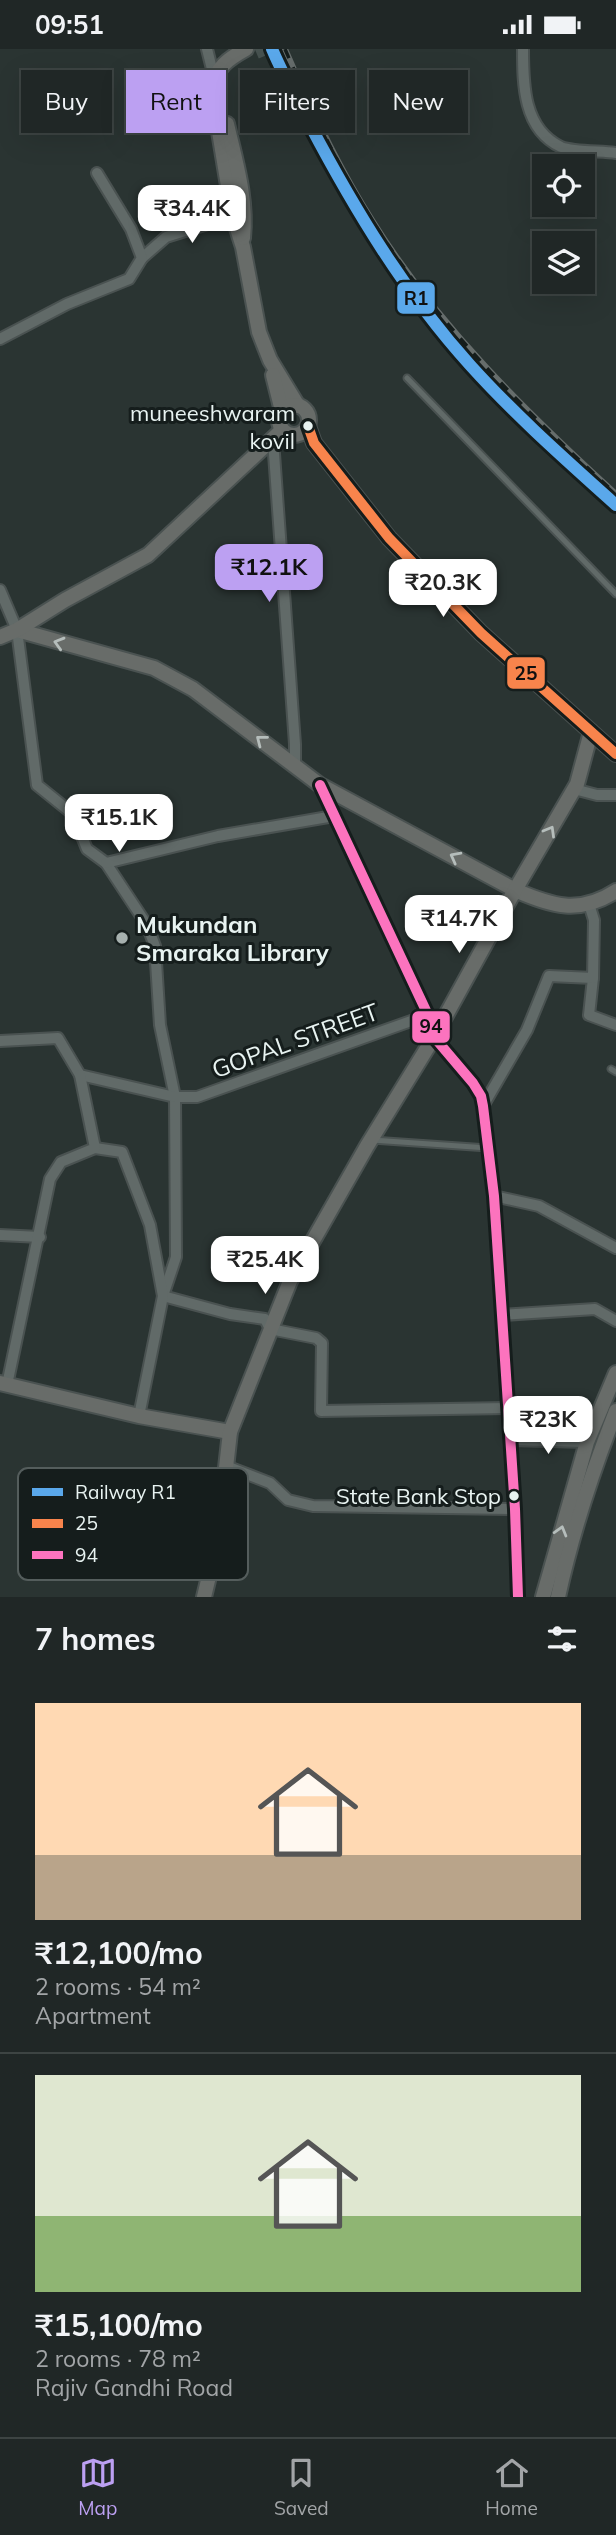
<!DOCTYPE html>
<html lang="en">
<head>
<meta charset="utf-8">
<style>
  body { margin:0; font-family:Mulish,sans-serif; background:#2d3332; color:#f1f3f6; height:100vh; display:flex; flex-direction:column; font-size:26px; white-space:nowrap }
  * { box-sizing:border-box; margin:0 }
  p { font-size:23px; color:#a2a5a7 }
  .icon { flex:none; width:38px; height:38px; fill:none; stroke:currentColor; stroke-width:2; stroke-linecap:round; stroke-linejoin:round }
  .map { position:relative; height:1548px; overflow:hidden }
  .panel { display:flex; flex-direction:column; background:#202726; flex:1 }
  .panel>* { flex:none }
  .hud { position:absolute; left:21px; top:21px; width:574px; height:63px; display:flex; gap:14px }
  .controls { position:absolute; left:532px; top:105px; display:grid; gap:14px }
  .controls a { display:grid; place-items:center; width:63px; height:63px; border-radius:0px; background:#202726; box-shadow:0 7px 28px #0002,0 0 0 2px #3d4443; font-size:35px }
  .price { position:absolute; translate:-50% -60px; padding:0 16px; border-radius:14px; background:#fff; color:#222; font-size:23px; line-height:46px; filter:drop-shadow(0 2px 4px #0008) }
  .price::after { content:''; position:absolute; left:50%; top:42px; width:21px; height:16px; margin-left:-10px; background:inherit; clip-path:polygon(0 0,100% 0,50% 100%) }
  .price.selected { background:#bca0f2; color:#111 }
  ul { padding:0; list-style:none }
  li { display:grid; align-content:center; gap:14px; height:371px; padding:0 35px }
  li+li { border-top:2px solid #3d4443 }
  li span { display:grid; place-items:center; height:217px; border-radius:0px; color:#555 }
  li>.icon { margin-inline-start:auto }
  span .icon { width:126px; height:126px; fill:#fffc; stroke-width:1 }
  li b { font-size:30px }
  h2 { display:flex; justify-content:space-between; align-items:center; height:84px; padding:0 35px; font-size:30px }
  .chip { padding:0 24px; border-radius:0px; background:#202726; box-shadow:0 7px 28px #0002,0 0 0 2px #3d4443; font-size:24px; line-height:63px }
  .chip.selected { background:#bca0f2; color:#111 }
  .status { display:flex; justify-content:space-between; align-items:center; height:49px; padding:0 35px; background:#202726; direction:ltr }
  .status svg { height:19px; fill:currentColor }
  .tab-bar { display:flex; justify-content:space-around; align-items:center; height:98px; border-top:2px solid #3d4443; background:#202726; font-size:19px; color:#a2a5a7 }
  .tab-bar a { display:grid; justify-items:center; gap:4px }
  .tab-bar .selected { color:#bca0f2 }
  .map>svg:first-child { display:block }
</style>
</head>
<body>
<div class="status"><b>09:51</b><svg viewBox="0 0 49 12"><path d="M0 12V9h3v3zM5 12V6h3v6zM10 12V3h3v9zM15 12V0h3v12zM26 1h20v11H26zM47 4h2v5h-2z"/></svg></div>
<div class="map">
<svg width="616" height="1548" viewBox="0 0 616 1548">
  <rect width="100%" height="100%" fill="#2a3432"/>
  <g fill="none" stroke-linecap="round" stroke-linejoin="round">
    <path stroke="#46514f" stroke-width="14" stroke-dasharray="14 7" stroke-linecap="butt" d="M256 3 263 0"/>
    <defs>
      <g id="lane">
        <path d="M407 329 616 545"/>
        <path d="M611 1020 616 1023"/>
        <path d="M372 1091 488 1099"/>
      </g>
      <g id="street">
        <path d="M207 0 214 28"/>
        <path d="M523 0C523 35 523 80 561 98 573 103 602 102 616 104"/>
        <path d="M142 209 166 188 233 167"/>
        <path d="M0 290 67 255 129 230 142 209 131 180 97 124"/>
        <path d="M273 391 295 695V718"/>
        <path d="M0 541 17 581 37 736 73 765 87 800 106 814 147 876 155 897 160 976 175 1048 176 1208 163 1247 230 1265 265 1270 270 1280 316 1289 322 1294 321 1362 508 1359"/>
        <path d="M320 736 428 966 434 988 473 1034 481 1047 483 1057 494 1147 515 1460 518 1548"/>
        <path d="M574 740 597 746H616"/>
        <path d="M106 814 218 787 334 767"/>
        <path d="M593 929 589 966 616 976"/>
        <path d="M0 992 58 989 80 1026 175 1048H197L428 966"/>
        <path d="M483 1057 527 981 549 927 593 929 594 871 589 855"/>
        <path d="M95 1099 122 1103 150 1176 163 1247 139 1367"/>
        <path d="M494 1147 539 1157 616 1199"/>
        <path d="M0 1186 40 1188"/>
        <path d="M502 1266 595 1260 616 1272"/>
        <path d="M7 1336 50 1130 61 1113 95 1099 80 1026"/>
        <path d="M510 1391 587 1393"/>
        <path d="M226 1417 270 1434 288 1451 313 1457 515 1460"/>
      </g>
      <g id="secondary">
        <path d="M246 0C228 10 215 19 212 40L233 167 243 198 259 283 270 311 298 357"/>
        <path d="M227 75C236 114 247 150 243 189"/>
        <path d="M273 326 282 362"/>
        <circle cx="294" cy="371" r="15"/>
        <path d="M308 377 314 394 389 489 450 552 481 584 616 705"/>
        <path d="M17 581 154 619 193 640 320 736 515 841C552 857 579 866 616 842"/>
        <path d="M0 588 17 581 65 551 148 506 282 381"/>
        <path d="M0 1334 139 1367 230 1383"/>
        <path d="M204 1548 218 1490 230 1383 290 1232 367 1097 434 988 515 841 577 735 591 683"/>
        <path d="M543 1548 587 1393 616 1324"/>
        <path d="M558 1548C572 1484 592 1423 616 1362"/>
      </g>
    </defs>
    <use href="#lane" stroke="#4a5251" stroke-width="9"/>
    <use href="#street" stroke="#4a5251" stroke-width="14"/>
    <use href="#secondary" stroke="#4a5251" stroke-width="18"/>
    <use href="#lane" stroke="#616a68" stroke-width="5"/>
    <use href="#street" stroke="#616a68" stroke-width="10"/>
    <use href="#secondary" stroke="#686c69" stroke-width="14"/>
    <defs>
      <path id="rail" d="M285 0C310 58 338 118 372 171 437 276 526 363 616 445"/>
    </defs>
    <use href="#rail" stroke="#666d6c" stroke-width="6"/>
    <use href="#rail" stroke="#151d1c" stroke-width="3.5" stroke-dasharray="10" stroke-linecap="butt"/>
    <defs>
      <path id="bus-1" d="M308 377 314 394 389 489 450 552 481 584 616 705"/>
      <path id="bus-2" d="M320 736 428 966 434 988 473 1034 481 1047 483 1057 494 1147 515 1460 518 1548"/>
    </defs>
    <use href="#bus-1" stroke="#151d1c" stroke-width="16"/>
    <use href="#bus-2" stroke="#151d1c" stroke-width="16"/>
    <use href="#bus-1" stroke="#f8844c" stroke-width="10"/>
    <use href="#bus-2" stroke="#fc73be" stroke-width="10"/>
    <defs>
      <path id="rail-1" d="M272 0C283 26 297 51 310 76 355 161 405 244 470 316 515 366 566 411 616 456"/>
    </defs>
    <use href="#rail-1" stroke="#151d1c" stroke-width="18"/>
    <use href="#rail-1" stroke="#5aa8eb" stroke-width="12"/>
  </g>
  <defs><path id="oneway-chevron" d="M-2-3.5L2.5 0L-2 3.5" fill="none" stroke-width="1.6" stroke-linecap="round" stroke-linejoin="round" transform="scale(1.75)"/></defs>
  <g stroke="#b5bdbb">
    <use href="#oneway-chevron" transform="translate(59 594) rotate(-164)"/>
    <use href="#oneway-chevron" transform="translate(261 691) rotate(-142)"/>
    <use href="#oneway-chevron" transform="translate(550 782) rotate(-60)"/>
    <use href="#oneway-chevron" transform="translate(455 808) rotate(-152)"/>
    <use href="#oneway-chevron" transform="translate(561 1482) rotate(-74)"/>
  </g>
  <g fill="#e8f3f1" stroke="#151d1c" stroke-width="2.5">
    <circle cx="308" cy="377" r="6"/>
    <circle cx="514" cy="1447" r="6"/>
  </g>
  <circle fill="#a6b0ae" stroke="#151d1c" stroke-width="2.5" cx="122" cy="889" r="7"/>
  <g text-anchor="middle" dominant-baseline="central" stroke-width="6" stroke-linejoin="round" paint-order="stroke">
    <g font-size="22" fill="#e8f3f1" stroke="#151d1c" text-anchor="end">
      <text x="295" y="364">muneeshwaram<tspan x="295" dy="28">kovil</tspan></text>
      <text x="501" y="1447">State Bank Stop</text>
    </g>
    <g font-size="24" font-weight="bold" fill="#e8f3f1" stroke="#151d1c" text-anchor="start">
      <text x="136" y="875">Mukundan<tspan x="136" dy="28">Smaraka Library</tspan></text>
    </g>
    <g font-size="24" fill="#e8f3f1" stroke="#151d1c">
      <text transform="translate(295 991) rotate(-20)">GOPAL STREET</text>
    </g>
  </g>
  <rect x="18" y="1419" width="230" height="112" rx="10" fill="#151d1c" stroke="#545d5c" stroke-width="2"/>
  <rect x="32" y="1439" width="31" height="8" fill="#5aa8eb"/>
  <rect x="32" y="1470" width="31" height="9" fill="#f8844c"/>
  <rect x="32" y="1502" width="31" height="8" fill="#fc73be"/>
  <g font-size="19" fill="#e8f3f1">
    <text x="75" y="1450">Railway R1</text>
    <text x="75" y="1481">25</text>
    <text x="75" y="1513">94</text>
  </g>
  <g stroke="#151d1c" stroke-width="2.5">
    <rect x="396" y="232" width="40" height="34" rx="7" fill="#5aa8eb"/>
    <rect x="506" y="607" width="40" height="34" rx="7" fill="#f8844c"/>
    <rect x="411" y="961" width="40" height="34" rx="7" fill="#fc73be"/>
  </g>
  <g font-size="19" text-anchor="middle" font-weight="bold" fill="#111">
    <text x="416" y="256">R1</text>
    <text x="526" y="631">25</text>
    <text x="431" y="984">94</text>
  </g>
</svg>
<div class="controls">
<a><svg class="icon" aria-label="locate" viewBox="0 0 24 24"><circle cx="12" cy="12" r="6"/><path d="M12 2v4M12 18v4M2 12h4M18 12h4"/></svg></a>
<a><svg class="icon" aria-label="layers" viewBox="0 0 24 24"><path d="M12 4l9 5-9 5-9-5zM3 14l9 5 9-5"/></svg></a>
</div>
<b class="price" style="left:192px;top:196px">₹34.4K</b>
<b class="price selected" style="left:269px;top:555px">₹12.1K</b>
<b class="price" style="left:443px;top:570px">₹20.3K</b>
<b class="price" style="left:119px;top:805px">₹15.1K</b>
<b class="price" style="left:459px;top:906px">₹14.7K</b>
<b class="price" style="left:265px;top:1247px">₹25.4K</b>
<b class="price" style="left:548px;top:1407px">₹23K</b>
<div class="hud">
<a class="chip">Buy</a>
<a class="chip selected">Rent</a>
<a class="chip">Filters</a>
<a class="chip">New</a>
</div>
</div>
<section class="panel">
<h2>7 homes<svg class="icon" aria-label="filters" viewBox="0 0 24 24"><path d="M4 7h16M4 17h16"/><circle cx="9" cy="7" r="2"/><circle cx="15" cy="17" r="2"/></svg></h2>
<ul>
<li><span style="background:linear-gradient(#ffd9b3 70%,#b9a48a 0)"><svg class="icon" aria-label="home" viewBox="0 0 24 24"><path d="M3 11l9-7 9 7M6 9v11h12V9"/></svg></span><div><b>₹12,100/mo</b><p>2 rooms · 54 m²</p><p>Apartment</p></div></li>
<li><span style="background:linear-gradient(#dfe7d0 65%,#8fb573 0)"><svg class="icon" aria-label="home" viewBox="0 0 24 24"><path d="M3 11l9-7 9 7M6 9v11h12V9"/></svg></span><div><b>₹15,100/mo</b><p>2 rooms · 78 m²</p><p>Rajiv Gandhi Road</p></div></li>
</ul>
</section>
<nav class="tab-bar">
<a class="selected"><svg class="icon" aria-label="map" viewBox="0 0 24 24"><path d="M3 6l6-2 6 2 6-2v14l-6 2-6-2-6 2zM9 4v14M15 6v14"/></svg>Map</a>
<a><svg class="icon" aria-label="saved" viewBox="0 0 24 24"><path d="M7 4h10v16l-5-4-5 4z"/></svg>Saved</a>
<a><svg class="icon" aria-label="home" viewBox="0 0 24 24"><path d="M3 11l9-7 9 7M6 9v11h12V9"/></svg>Home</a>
</nav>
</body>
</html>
